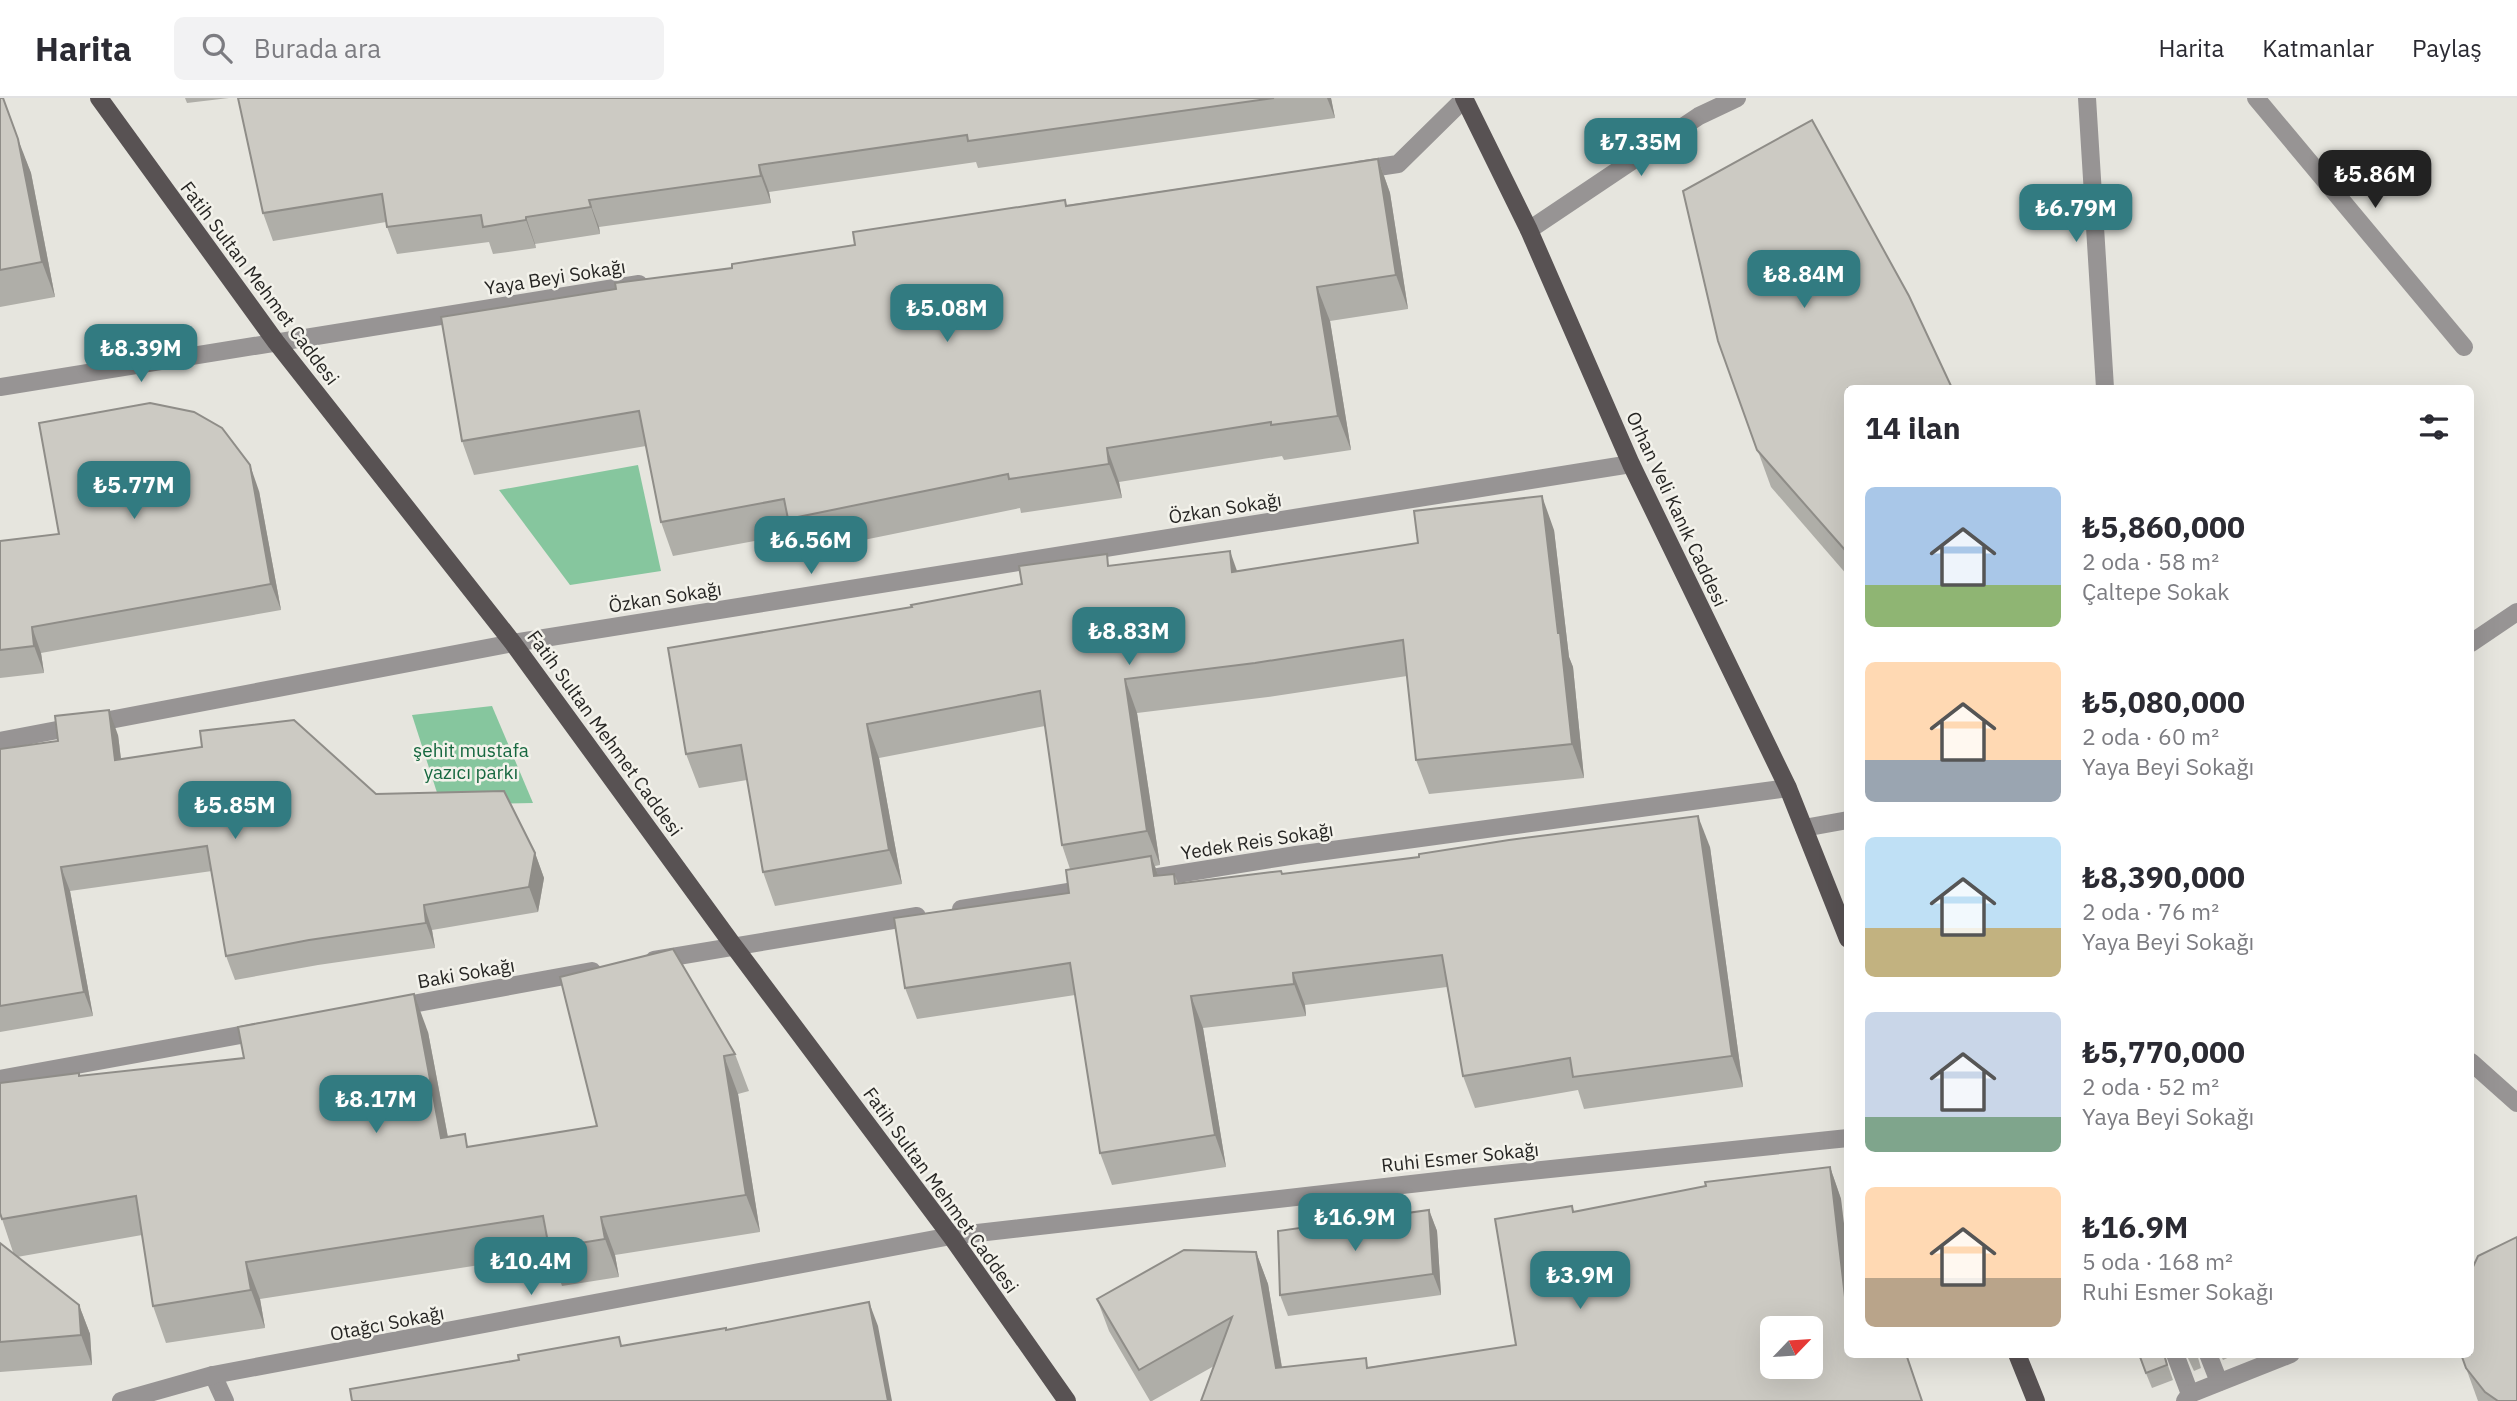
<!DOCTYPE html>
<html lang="tr">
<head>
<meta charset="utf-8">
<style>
  body { margin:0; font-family:"IBM Plex Sans",sans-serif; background:#f2f2f3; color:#2b2b33; height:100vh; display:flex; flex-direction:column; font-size:26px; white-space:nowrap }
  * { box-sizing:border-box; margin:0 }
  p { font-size:23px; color:#7c7c81 }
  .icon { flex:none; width:38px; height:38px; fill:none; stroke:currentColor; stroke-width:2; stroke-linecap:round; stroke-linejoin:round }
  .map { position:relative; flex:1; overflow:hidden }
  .panel { position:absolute; left:1844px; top:287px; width:630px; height:973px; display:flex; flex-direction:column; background:#fff; border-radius:10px; box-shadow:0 7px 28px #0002 }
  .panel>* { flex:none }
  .needle { width:46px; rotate:65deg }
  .controls { position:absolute; left:1760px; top:1218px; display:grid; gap:14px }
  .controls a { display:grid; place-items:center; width:63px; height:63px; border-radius:10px; background:#fff; box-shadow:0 7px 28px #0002; font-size:35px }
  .price { position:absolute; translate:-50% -60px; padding:0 16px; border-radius:14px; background:#327b81; color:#fff; font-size:23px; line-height:46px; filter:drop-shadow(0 2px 4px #0008) }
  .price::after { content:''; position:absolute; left:50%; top:42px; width:21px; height:16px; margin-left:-10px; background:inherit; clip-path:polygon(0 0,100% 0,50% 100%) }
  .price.selected { background:#222; color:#fff }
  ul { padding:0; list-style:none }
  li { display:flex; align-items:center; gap:21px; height:175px; padding:0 21px }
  li span { display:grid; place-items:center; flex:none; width:196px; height:140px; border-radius:10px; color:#555 }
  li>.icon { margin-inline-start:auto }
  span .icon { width:84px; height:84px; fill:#fffc; stroke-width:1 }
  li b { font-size:30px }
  h2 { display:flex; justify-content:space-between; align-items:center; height:84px; padding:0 21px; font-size:30px }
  header { display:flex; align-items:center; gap:42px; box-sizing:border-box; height:98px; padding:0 35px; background:#fff; border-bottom:2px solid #e1e1e2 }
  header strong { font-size:33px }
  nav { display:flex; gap:38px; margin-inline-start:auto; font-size:24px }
  .search { width:490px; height:63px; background:#f2f2f3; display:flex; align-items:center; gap:18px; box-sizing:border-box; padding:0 24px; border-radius:10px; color:#7c7c81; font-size:26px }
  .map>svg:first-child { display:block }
</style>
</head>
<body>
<header>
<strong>Harita</strong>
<div class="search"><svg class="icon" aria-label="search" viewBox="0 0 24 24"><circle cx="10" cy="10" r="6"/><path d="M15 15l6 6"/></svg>Burada ara</div>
<nav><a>Harita</a><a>Katmanlar</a><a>Paylaş</a></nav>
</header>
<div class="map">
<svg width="2517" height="1303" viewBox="0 0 2517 1303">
  <rect width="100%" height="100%" fill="#e6e5de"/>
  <g fill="#86c69e">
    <path d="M638 367 661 473 570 487 499 392Z"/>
    <path d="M492 608 533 705 441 707 412 617Z"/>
  </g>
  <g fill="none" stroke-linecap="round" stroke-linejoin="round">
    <g stroke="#979494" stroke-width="18">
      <path d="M2087 0 2105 290"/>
      <path d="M2256 0 2464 249"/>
      <path d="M1358 72 1398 66 1464 1"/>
      <path d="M1529 132 1699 18 1737 0"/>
      <path d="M0 289 639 186"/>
      <path d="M2471 545 2517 514"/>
      <path d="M0 643 513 545 1631 366"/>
      <path d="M1804 730 1848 722"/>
      <path d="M1152 780 1296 757 1788 690"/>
      <path d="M961 811 1093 790"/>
      <path d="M654 862 917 818"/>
      <path d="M396 909 592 873"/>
      <path d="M2471 964 2517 1005"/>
      <path d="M0 981 262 933"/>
      <path d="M2175 1256 2190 1296"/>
      <path d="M2208 1256 2219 1284"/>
      <path d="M213 1277 225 1303"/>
      <path d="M121 1303 213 1277 951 1138 1464 1080 1848 1040"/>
      <path d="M2185 1303 2190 1296 2291 1256"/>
    </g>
    <g stroke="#585253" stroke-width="18">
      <path d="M99 0 276 244 513 545 733 847 951 1138 1067 1303"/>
      <path d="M1464 0 1529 132 1631 366 1788 690 1848 841"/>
      <path d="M2017 1256 2036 1303"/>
    </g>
  </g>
  <g fill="#afaea8">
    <path d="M0 0 31 75 55 199 0 209Z"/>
    <path d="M185 0H229L187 5Z"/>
    <path d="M238 0H1331L1335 20 978 70 976 64 769 94 771 105 599 129 600 136 535 146 536 150 493 156 489 144 397 156 387 129 386 124 273 143 263 115Z"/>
    <path d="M1378 61 1390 95 1408 211 1330 223 1351 352 1284 362 1282 358 1119 384 1122 400 1021 415 1020 410 800 455 793 436 673 458 661 424 646 348 474 377 462 343 616 191 732 170 1067 107Z"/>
    <path d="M1718 243 1848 290V478L1771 389Z"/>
    <path d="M259 393 281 512 41 555 44 575 0 580V443L59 436Z"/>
    <path d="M1554 432 1569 559 1573 569 1584 680 1429 696 1416 662 1407 578 1268 599 1137 615 1160 767 1155 768 1158 777 1174 776 1178 785 1281 773 1282 776 1710 749 1743 989 1584 1011 1578 992 1475 1010 1463 978 1447 889 1305 907 1306 918 1203 930 1226 1069 1112 1087 1100 1055 1075 897 917 921 905 890 1069 795 1070 771 1062 747 1045 628 879 660 902 786 775 808 763 774 747 682 699 690 686 656 912 509 1111 467 1237 473Z"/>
    <path d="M118 637 121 661 376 696 535 755 544 780 538 814 432 832 435 850 318 867 235 882 226 858 212 773 70 793 93 918 0 934V651Z"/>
    <path d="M560 879 735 956 749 993 738 996 760 1134 615 1157 619 1179 562 1188 551 1156 260 1201 265 1230 166 1245 153 1208 142 1137 17 1159 79 1207 90 1236 92 1267 0 1274V1145L14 1157 2 1121 80 978 244 960 428 934 448 1039 470 1049 597 1028Z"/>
    <path d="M1830 1069 1841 1101 1848 1256H1906L1922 1303 1214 1268 1152 1303H1150L1109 1233 1097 1201 1256 1154 1268 1186 1282 1269H1369L1516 1247 1572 1108 1574 1114Z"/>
    <path d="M1429 1112 1437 1133 1441 1197 1288 1218 1280 1197Z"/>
    <path d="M2138 1256H2164L2173 1282 2152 1290Z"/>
    <path d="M2186 1256H2197L2201 1270 2194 1273Z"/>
    <path d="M2220 1256H2236L2223 1262Z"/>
    <path d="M2466 1270 2517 1303H2478Z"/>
  </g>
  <g fill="#8f8d88">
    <path d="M1327 0H1331L1335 20Z"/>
    <path d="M18 41 31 75 55 199 42 164Z"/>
    <path d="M1378 61 1390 95 1408 211 1396 177Z"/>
    <path d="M759 67 769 94 771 105 761 78Z"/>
    <path d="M589 102 599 129 600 136 591 109Z"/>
    <path d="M526 119 535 146 536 150 526 122Z"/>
    <path d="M1317 189 1330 223 1351 352 1338 318Z"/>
    <path d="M1107 350 1119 384 1122 400 1109 366Z"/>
    <path d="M250 367 259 393 281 512 271 486Z"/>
    <path d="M1542 398 1554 432 1569 559 1573 569 1584 680 1572 646Z"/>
    <path d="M1230 453 1242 487 1232 474Z"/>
    <path d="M32 529 41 555 44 575 34 548Z"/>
    <path d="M1125 581 1137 615 1160 767 1147 733Z"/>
    <path d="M109 612 118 637 124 686 115 662Z"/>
    <path d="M867 626 879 660 902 786 889 752Z"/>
    <path d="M1698 718 1710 749 1743 989 1732 958Z"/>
    <path d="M535 755 544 780 538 814 529 789Z"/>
    <path d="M1151 758 1163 790 1154 778Z"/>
    <path d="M61 769 70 793 93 918 84 894Z"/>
    <path d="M424 807 432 832 435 850 426 825Z"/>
    <path d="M1293 875 1305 907 1306 918 1294 886Z"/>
    <path d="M414 896 428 934 455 1077 441 1040Z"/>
    <path d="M1191 898 1203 930 1226 1069 1215 1037Z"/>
    <path d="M724 958 738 996 760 1134 746 1097Z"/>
    <path d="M1830 1069 1841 1101 1848 1158V1208L1845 1199Z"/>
    <path d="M1429 1112 1437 1133 1441 1197 1433 1176Z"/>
    <path d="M601 1119 615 1157 619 1179 605 1141Z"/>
    <path d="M1256 1154 1268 1186 1287 1301 1276 1270Z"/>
    <path d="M246 1164 260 1201 265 1230 251 1192Z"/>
    <path d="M869 1204 878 1228 892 1303H888Z"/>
    <path d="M79 1207 90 1236 92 1267 81 1237Z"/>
  </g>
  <g fill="#cccac3" stroke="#8f8d88" stroke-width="2" fill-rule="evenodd">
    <path d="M0 0H3L18 41 42 164 0 172Z"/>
    <path d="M238 0H1274L968 43 967 37 759 67 761 78 589 102 591 109 526 119V122L483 129 481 117 387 129 382 96 263 115Z"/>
    <path d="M1812 22 1909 198 1952 290H1848V451L1845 452 1757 352 1718 243 1683 93Z"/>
    <path d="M1378 61 1396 177 1317 189 1338 318 1271 327V324L1107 350 1109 366 1009 381 1008 376 788 421 784 401 661 424 639 313 462 343 441 219 616 191 615 185 732 170V166L855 147 853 134 1065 102 1066 108Z"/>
    <path d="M150 305 194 314 222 330 250 367 271 486 32 529 34 548 0 552V443L59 436 39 325Z"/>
    <path d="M1542 398 1558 535H1560L1572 646 1416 662 1403 542 1255 565 1125 581 1147 733 1062 747 1040 593 867 626 889 752 763 774 741 647 686 656 668 550 912 509 911 507 1022 486 1019 468 1107 456 1108 468 1230 453 1232 474 1418 445 1414 413Z"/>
    <path d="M109 612 115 662 202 649 200 633 294 622 376 696 504 693 535 755 529 789 424 807 426 825 309 842 226 858 207 748 61 769 84 894 0 908V651L58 643 55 618Z"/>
    <path d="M1698 718 1732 958 1573 979 1570 960 1463 978 1442 857 1293 875 1294 886 1191 898 1215 1037 1100 1055 1070 865 905 890 894 820 1069 795 1066 772 1151 758 1154 778 1174 776 1175 786 1281 773 1282 776 1419 759V756L1509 742Z"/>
    <path d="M673 851 735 956 724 958 746 1097 601 1119 605 1141 549 1150 543 1118 246 1164 251 1192 153 1208 136 1098 2 1121 0 1115V985L79 975V978L244 960 238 929 414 896 441 1040 465 1036 467 1049 597 1028 560 879Z"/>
    <path d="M1830 1069 1845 1199H1848V1256H1906L1922 1303H1201L1232 1219 1139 1272 1097 1201 1184 1152 1256 1154 1276 1270 1366 1260 1367 1270 1516 1247 1495 1121 1572 1108 1573 1114 1706 1088 1705 1084ZM1773 1230H1811V1269H1773Z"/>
    <path d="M1429 1112 1433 1176 1280 1197 1278 1133Z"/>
    <path d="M2517 1139V1303H2498L2485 1294 2466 1270 2461 1256H2471V1173L2478 1158Z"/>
    <path d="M0 1145 79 1207 81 1237 0 1244Z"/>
    <path d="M869 1204 888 1303H352L350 1291 519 1262 518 1257 619 1239 621 1248 726 1230V1232Z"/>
    <path d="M2139 1256H2164L2167 1267 2146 1275Z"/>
  </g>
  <g text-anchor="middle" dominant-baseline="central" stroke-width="5" stroke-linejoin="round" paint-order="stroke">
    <g font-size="19" fill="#262523" stroke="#f3f2eb">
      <text transform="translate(555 179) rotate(-9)">Yaya Beyi Sokağı</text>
      <text transform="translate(260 185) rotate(53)">Fatih Sultan Mehmet Caddesi</text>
      <text transform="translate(1225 410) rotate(-9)">Özkan Sokağı</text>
      <text transform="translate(1677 411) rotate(65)">Orhan Veli Kanık Caddesi</text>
      <text transform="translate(665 499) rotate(-9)">Özkan Sokağı</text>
      <text transform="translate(605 635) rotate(54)">Fatih Sultan Mehmet Caddesi</text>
      <text transform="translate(1257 743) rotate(-9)">Yedek Reis Sokağı</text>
      <text transform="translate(466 875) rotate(-10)">Baki Sokağı</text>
      <text transform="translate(1460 1059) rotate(-6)">Ruhi Esmer Sokağı</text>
      <text transform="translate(941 1092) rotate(54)">Fatih Sultan Mehmet Caddesi</text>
      <text transform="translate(387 1225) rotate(-11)">Otağcı Sokağı</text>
    </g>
    <g font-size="19" fill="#176840" stroke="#f3f2eb">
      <text x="471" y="652">şehit mustafa<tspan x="471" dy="22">yazıcı parkı</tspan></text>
    </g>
  </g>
</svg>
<div class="controls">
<a><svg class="needle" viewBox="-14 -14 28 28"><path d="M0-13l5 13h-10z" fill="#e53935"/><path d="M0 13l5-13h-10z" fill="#7c7c81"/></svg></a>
</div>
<b class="price" style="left:1641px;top:80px">₺7.35M</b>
<b class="price selected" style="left:2375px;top:112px">₺5.86M</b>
<b class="price" style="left:2076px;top:146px">₺6.79M</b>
<b class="price" style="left:1804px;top:212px">₺8.84M</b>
<b class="price" style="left:947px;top:246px">₺5.08M</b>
<b class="price" style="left:141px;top:286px">₺8.39M</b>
<b class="price" style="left:134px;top:423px">₺5.77M</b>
<b class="price" style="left:811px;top:478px">₺6.56M</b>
<b class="price" style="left:1129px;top:569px">₺8.83M</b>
<b class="price" style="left:235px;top:743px">₺5.85M</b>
<b class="price" style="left:376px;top:1037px">₺8.17M</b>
<b class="price" style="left:1355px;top:1155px">₺16.9M</b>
<b class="price" style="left:531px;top:1199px">₺10.4M</b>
<b class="price" style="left:1580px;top:1213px">₺3.9M</b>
<section class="panel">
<h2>14 ilan<svg class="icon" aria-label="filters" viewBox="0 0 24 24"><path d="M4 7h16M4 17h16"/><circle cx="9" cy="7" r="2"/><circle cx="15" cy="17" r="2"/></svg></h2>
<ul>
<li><span style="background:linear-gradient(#a9c7e8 70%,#8fb573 0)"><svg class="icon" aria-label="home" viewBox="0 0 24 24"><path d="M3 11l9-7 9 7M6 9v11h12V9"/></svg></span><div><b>₺5,860,000</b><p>2 oda · 58 m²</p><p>Çaltepe Sokak</p></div></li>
<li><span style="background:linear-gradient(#ffd9b3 70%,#9aa5b1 0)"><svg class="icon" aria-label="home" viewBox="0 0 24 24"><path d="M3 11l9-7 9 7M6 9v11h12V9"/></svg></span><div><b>₺5,080,000</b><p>2 oda · 60 m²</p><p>Yaya Beyi Sokağı</p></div></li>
<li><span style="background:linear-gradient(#bfe0f5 65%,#c2b280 0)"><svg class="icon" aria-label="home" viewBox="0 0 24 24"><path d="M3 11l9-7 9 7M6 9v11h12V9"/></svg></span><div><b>₺8,390,000</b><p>2 oda · 76 m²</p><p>Yaya Beyi Sokağı</p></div></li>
<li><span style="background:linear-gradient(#c9d6e8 75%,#7fa58c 0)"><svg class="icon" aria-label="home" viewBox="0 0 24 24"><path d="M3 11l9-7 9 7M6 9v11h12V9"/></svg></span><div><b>₺5,770,000</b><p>2 oda · 52 m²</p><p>Yaya Beyi Sokağı</p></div></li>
<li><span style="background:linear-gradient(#ffd9b3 65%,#b9a48a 0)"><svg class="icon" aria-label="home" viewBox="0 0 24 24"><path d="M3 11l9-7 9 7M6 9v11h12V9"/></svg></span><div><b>₺16.9M</b><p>5 oda · 168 m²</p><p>Ruhi Esmer Sokağı</p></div></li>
</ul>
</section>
</div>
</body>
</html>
